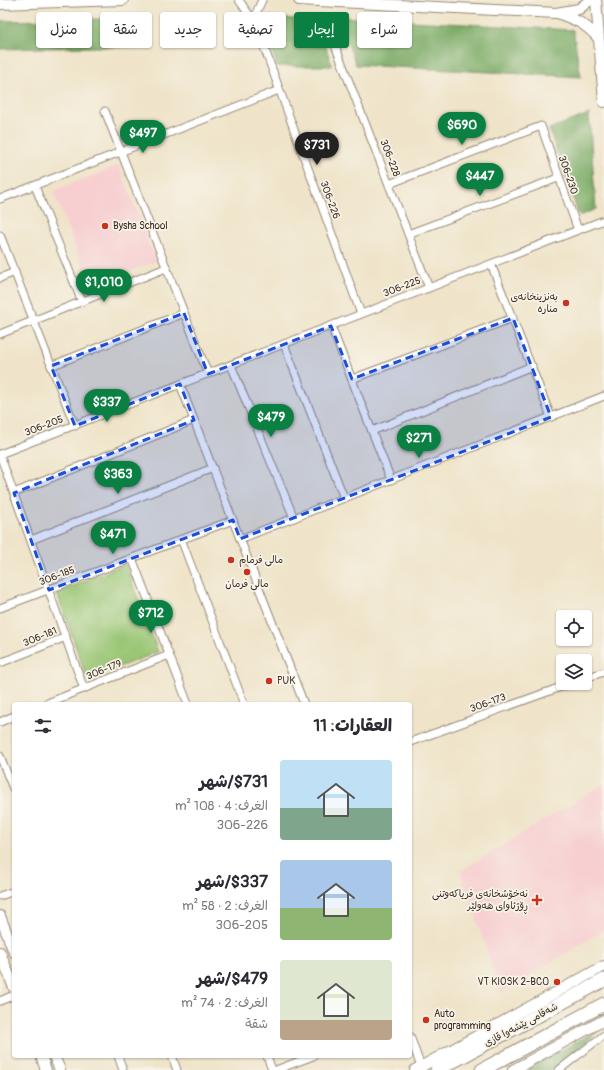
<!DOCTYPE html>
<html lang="ar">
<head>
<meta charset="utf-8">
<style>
  body { margin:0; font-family:Pangolin,"Playpen Sans Arabic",sans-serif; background:#f2f2f3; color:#2b2b33; direction:rtl; height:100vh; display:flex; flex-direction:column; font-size:15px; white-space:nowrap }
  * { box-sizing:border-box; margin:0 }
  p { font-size:13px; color:#7c7c81 }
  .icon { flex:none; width:22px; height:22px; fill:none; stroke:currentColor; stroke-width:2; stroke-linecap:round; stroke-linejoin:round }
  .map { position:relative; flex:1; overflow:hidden; direction:ltr }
  .side { position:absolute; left:12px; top:702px; width:400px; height:356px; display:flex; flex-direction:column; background:#fff; border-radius:4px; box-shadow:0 1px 3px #0004; direction:rtl }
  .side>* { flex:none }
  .top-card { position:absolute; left:12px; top:12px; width:400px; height:36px; direction:rtl; display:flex; gap:8px }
  .tools { position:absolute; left:556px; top:610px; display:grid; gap:8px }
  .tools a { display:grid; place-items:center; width:36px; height:36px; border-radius:4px; background:#fff; box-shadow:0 1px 3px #0004; font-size:20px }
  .price { position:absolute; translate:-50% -34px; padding:0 9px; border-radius:14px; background:#0b8043; color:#fff; font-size:13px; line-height:26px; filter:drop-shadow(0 1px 2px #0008) }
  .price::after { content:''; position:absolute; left:50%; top:24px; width:12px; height:9px; margin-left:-6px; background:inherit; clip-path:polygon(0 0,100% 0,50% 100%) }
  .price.current { background:#222; color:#fff }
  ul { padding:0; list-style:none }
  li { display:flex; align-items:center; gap:12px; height:100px; padding:0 20px }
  li span { display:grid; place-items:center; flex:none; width:112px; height:80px; border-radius:4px; color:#555 }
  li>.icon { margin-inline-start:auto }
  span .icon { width:48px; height:48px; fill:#fffc; stroke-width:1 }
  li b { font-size:17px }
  h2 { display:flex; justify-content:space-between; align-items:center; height:48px; padding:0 20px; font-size:17px }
  .chip { padding:0 14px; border-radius:4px; background:#fff; box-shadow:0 1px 3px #0004; font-size:14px; line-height:36px }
  .chip.current { background:#0b8043; color:#fff }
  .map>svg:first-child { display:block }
</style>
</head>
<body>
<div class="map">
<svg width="604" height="1070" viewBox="0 0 604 1070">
  <rect width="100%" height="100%" fill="#f7f3e8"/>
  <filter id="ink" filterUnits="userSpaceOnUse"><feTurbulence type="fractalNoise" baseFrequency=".025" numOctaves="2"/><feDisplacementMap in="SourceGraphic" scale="8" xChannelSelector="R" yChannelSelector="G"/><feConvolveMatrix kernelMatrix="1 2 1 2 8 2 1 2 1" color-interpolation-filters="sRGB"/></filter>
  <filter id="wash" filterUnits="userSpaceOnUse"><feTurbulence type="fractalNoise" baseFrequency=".012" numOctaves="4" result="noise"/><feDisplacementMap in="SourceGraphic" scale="16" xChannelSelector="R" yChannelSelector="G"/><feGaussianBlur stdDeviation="0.9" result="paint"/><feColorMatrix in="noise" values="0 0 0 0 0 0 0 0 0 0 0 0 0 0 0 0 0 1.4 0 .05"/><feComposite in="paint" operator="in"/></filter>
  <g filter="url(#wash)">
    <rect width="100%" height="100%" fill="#efe4c9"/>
    <g fill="#f7cfd1">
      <path d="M119 165 156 261 91 287 53 191Z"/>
      <path d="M604 784V930L501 993 460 871Z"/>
    </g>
    <path fill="#9ac674" stroke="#6a7849" d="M125 564 158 652 87 679 57 593Z"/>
    <g fill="#7bab66" stroke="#5b6a42">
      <path d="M260 15 318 22 332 66H277Z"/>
      <path d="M338 17 573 30 581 77 356 65Z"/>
      <path d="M149 18 152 46 0 49V21Z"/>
      <path d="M589 114 596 209 579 216 549 129Z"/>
      <path d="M600 1029 574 1053 552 1070H523Z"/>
    </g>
  </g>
  <g filter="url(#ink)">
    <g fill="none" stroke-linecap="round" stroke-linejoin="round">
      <defs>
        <g id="street">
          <path d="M239 0 256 25 361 314"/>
          <path d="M256 25 257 11 262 0"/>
          <path d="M331 35 429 288"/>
          <path d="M105 111 208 374"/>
          <path d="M389 184 541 126 578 230"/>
          <path d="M35 186 82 302"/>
          <path d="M0 199 279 90"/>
          <path d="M408 234 558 178"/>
          <path d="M0 235 75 426"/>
          <path d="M491 264 551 417"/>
          <path d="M0 278 15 272"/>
          <path d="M331 326 391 480"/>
          <path d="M0 334 166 268"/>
          <path d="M284 344 344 498"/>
          <path d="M231 365 294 518"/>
          <path d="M51 366 184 313"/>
          <path d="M352 379 513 318"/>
          <path d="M180 384 304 704"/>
          <path d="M372 431 532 366"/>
          <path d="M0 454 604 220"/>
          <path d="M0 455 84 689"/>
          <path d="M14 493 194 420"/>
          <path d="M181 539 244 704"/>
          <path d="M240 539 604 396"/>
          <path d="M31 540 213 468"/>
          <path d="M132 558 188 704"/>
          <path d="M0 608 233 520"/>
          <path d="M0 663 66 637"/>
          <path d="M585 678 604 672"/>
          <path d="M45 704 169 655"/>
          <path d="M0 722 14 716"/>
          <path d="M410 742 572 683"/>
          <path d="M0 756 14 791"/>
          <path d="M0 896 14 891"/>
          <path d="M0 1001 14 995"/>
          <path d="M410 1036 422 1070"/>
          <path d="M118 1056 123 1070"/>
          <path d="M172 1056 177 1070"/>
          <path d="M267 1056 272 1070"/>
          <path d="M276 1070 313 1056"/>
          <path d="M559 1070 604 1035"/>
        </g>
        <g id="secondary">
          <path d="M299 0 556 13 579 9 590 0"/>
          <path d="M596 0 604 102"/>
          <path d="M0 4 123 0"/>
          <path d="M560 14C577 20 587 25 599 39"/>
          <path d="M0 916 14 952"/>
          <path d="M0 952 14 988"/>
          <path d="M41 1056 46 1070"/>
          <path d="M54 1056 60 1070"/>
          <path d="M415 1070 604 966"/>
          <path d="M513 1070 604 1020"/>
        </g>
        <g id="highway">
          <path d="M437 1070 604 980"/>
          <path d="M482 1070 604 1004"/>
        </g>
      </defs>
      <use href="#street" stroke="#958774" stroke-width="9"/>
      <use href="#secondary" stroke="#958774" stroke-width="12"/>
      <use href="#highway" stroke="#958774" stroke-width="15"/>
      <use href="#street" stroke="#fff" stroke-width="7"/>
      <use href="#secondary" stroke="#fff" stroke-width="10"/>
      <use href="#highway" stroke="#fff" stroke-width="13"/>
    </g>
  </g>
  <path fill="#1d4ed8" fill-opacity="0.2" stroke="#1d4ed8" stroke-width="3" stroke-dasharray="8 5" stroke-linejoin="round" d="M184 313 208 374 331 326 352 379 513 318 551 417 240 539 233 520 49 590 14 493 194 420 180 384 75 426 51 366Z"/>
  <g fill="#c8321e" stroke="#f7f3e8" stroke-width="1.5">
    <circle cx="105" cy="226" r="4"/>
    <circle cx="566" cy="303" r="4"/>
    <circle cx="231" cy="560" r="4"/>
    <circle cx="247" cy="572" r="4"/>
    <circle cx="269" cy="681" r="4"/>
    <path d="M535 894h4v4h4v4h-4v4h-4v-4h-4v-4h4z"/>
    <circle cx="557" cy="982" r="4"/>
    <circle cx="426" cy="1020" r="4"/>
  </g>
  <g text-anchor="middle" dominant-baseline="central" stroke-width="3.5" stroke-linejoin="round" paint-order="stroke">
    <g font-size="10" fill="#3b2a1e" stroke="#f7f3e8">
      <text transform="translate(390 158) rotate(69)">306-228</text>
      <text transform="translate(568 175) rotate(71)">306-230</text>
      <text transform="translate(330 200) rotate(70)">306-226</text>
      <text transform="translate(402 287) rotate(-21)">306-225</text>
      <text transform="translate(44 426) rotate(-21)">306-205</text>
      <text transform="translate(57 576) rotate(-21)">306-185</text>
      <text transform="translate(40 637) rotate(-22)">306-181</text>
      <text transform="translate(104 670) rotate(-22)">306-179</text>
      <text transform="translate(488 703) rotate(-20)">306-173</text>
      <text transform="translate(521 1025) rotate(-28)">شەقامی پێشەوا قازی</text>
    </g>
    <g font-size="10" fill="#3b2a1e" stroke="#f7f3e8" text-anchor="start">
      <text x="113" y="226">Bysha School</text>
      <text x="558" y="297" text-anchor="end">بەنزینخانەی<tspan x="558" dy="12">منارە</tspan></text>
      <text x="239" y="560">مالى فرمام</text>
      <text x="247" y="584" text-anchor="middle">مالى فرمان</text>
      <text x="277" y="681">PUK</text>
      <text x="528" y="894" text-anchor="end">نەخۆشخانەی فریاکەوتنی<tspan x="528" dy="12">ڕۆژئاوای هەولێر</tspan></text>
      <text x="549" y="982" text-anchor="end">VT KIOSK 2-BC0</text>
      <text x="434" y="1014">Auto<tspan x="434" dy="12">programming</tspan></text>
    </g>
  </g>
</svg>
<div class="tools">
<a><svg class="icon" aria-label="locate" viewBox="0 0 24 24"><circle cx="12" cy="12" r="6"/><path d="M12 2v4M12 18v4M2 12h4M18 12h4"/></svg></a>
<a><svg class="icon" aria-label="layers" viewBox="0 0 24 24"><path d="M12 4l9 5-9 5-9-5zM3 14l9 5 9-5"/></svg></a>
</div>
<b class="price" style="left:462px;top:146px">$690</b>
<b class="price" style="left:143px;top:154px">$497</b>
<b class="price current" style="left:317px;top:166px">$731</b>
<b class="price" style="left:480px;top:197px">$447</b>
<b class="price" style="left:104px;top:303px">$1,010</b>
<b class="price" style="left:107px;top:423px">$337</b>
<b class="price" style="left:271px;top:438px">$479</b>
<b class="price" style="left:419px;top:459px">$271</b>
<b class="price" style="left:118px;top:495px">$363</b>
<b class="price" style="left:113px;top:555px">$471</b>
<b class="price" style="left:151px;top:634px">$712</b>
<div class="top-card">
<a class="chip">شراء</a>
<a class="chip current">إيجار</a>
<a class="chip">تصفية</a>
<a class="chip">جديد</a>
<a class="chip">شقة</a>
<a class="chip">منزل</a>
</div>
<section class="side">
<h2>العقارات: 11<svg class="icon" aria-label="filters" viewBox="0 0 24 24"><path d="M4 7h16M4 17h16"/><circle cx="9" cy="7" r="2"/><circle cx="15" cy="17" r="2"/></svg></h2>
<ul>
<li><span style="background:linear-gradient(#bfe0f5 60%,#7fa58c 0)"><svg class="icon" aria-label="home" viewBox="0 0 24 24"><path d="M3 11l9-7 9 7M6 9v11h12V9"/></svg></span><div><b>$731/شهر</b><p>الغرف: 4 · 108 m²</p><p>306-226</p></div></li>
<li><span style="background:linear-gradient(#a9c7e8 60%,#8fb573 0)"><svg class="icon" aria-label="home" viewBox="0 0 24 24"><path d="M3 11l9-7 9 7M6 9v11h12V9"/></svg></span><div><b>$337/شهر</b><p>الغرف: 2 · 58 m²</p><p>306-205</p></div></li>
<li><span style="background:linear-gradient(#dfe7d0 75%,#b9a48a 0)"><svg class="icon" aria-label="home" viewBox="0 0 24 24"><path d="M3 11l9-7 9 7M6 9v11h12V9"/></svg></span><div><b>$479/شهر</b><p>الغرف: 2 · 74 m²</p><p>شقة</p></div></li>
</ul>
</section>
</div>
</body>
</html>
